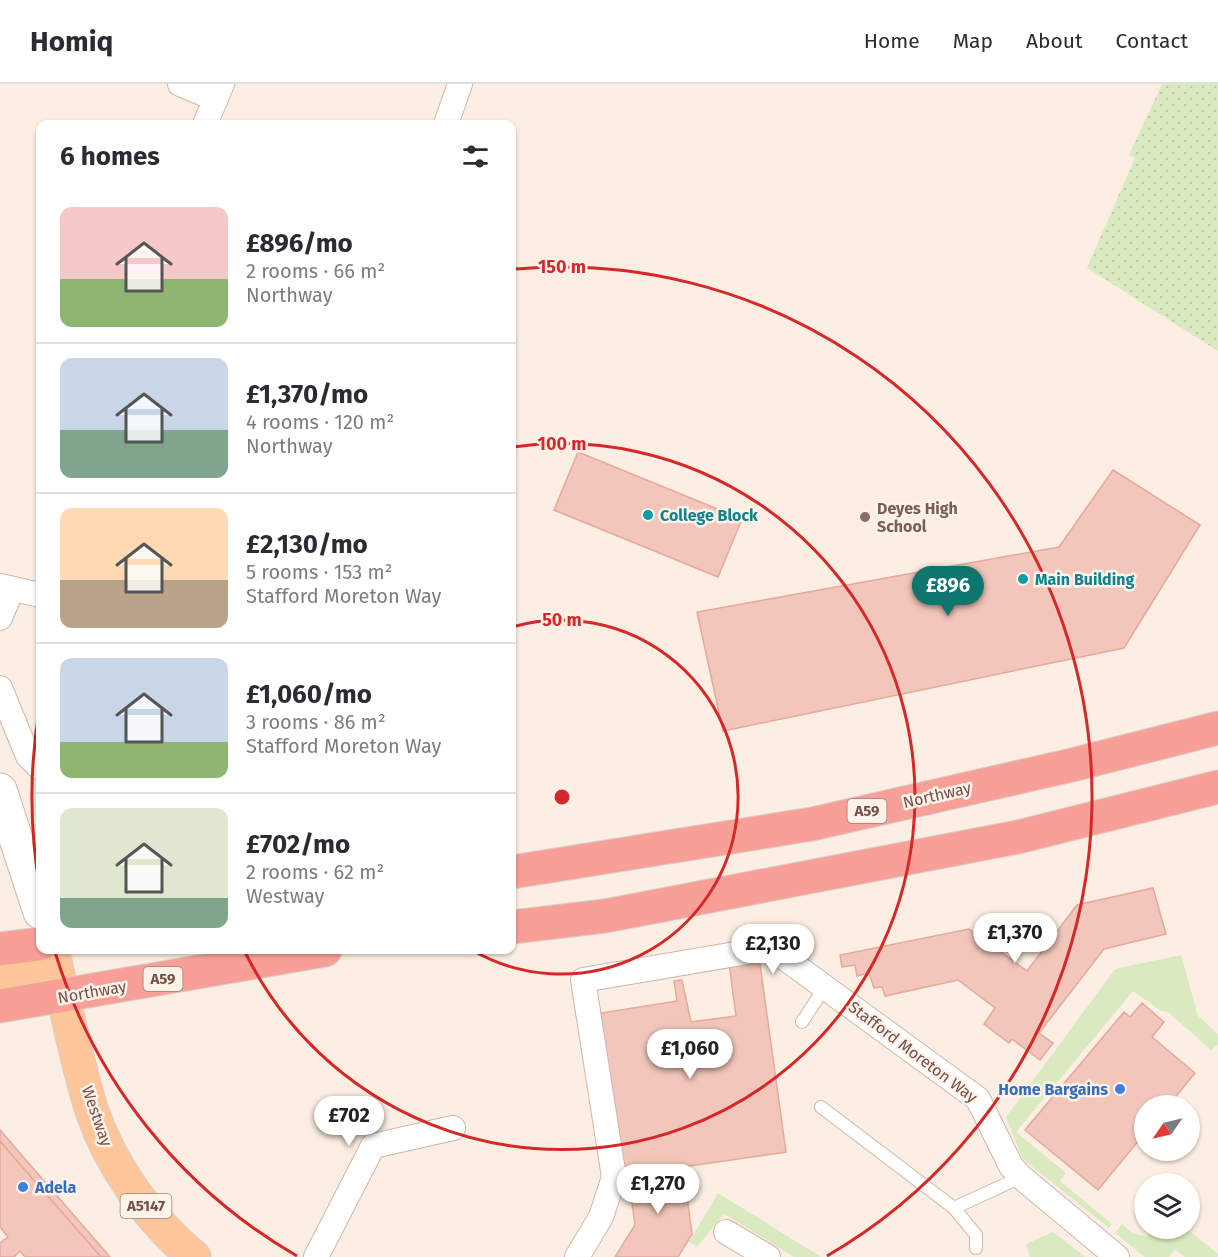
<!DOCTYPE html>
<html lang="en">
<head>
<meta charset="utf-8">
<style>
  body { margin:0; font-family:"Fira Sans",sans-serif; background:#f7f7f7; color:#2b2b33; height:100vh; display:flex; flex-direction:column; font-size:22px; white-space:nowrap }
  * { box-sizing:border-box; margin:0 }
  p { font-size:20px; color:#7c7c81 }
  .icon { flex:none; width:33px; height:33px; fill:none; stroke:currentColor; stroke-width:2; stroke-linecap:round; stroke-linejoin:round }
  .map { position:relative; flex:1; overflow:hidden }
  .side { position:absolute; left:36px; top:36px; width:480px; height:834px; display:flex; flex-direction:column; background:#fff; border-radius:12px; box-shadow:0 2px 4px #0004 }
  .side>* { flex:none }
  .needle { width:39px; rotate:236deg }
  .buttons { position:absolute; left:1134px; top:1011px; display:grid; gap:12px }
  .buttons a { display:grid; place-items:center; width:66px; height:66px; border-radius:50%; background:#fff; box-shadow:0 2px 4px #0004; font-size:30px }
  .price { position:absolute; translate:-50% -51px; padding:0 14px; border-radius:21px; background:#fff; color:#222; font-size:20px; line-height:39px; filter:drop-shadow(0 2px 3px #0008) }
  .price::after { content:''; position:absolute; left:50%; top:36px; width:18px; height:14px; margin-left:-9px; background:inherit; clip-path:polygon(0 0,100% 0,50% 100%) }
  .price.active { background:#0f766e; color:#fff }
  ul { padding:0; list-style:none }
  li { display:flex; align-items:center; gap:18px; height:150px; padding:0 24px }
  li+li { border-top:2px solid #e1e1e2 }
  li span { display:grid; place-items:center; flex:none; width:168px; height:120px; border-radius:12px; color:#555 }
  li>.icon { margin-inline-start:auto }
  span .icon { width:72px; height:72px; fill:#fffc; stroke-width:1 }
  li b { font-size:26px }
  h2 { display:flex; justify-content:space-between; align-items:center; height:72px; padding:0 24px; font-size:26px }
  header { display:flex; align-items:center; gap:36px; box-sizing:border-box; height:84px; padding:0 30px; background:#fff; border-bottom:2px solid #e1e1e2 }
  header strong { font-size:28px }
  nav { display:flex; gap:33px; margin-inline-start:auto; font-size:21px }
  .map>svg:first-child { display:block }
</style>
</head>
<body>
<header>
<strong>Homiq</strong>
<nav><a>Home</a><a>Map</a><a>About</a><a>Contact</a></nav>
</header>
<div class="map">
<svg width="1218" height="1173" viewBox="0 0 1218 1173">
  <defs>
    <pattern id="park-dots" width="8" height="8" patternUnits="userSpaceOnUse" patternTransform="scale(1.5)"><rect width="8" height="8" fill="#d9eac1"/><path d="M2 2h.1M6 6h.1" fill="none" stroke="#becaa7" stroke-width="1.8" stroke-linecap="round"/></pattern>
  </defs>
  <rect width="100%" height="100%" fill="#fceee2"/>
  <g fill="#d9eac1">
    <path d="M1181 871 1198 932 1218 950V961L1211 966 1168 928 1161 927 1133 907 1016 1048 1066 1089 1060 1097 1112 1140 1109 1144 1029 1080 1022 1073 1006 1033 1115 885Z"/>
    <path d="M718 1109 821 1173H794L724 1130 697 1163 689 1158Z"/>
    <path d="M1122 1140 1131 1148 1146 1153 1154 1145H1187L1218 1170V1173H1185L1175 1165 1169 1173H1145L1115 1149Z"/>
    <path d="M1053 1148 1085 1173H1030L1026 1160Z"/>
  </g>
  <path fill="url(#park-dots)" d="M1162 0H1218V267L1087 184 1135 74 1129 71Z"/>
  <g fill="#f2c6ba" stroke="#e5a99a" stroke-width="1.5">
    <path d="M578 368 742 435 718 493 554 426Z"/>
    <path d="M1113 386 1200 441 1124 564 723 647 697 528 1059 463Z"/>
    <path d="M1153 804 1166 850 1104 865 1039 949 1053 959 1040 976 1012 955 1009 959 984 940 995 924 958 896 885 912 882 903 874 904 869 889 857 892 855 881 842 883 840 871 969 845 1027 887 1077 821Z"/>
    <path d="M758 866 786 1068 614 1093 589 931 677 917 674 897 682 896 691 938 736 932 728 871Z"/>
    <path d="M1142 919 1164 938 1152 953 1195 989 1168 1022H1144V1050L1098 1106 1025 1046 1124 928 1130 933Z"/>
    <path d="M0 1046 110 1173H101L10 1069 0 1057Z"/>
    <path d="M0 1057 10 1069 101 1173H25L20 1167 14 1173H0V1159L8 1153 0 1143Z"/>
    <path d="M683 1083 692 1150 678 1173H615L635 1141 628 1091Z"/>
  </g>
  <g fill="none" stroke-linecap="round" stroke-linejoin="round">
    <defs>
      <g id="lane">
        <path d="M802 938 825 903"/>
        <path d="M821 1023 954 1124 1021 1093"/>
        <path d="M954 1124 976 1151V1164"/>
      </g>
      <g id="street">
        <path d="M180 0 216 15"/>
        <path d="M205 40 222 0"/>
        <path d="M446 40 460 0"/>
        <path d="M0 502 40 511"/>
        <path d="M0 534 12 505"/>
        <path d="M0 604 28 672 40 684"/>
        <path d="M726 1148 768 1173"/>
        <path d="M316 1173 373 1062 453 1044"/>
        <path d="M577 1173 601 1133 614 1093 583 896 771 864 978 1015 1011 1082 1021 1093 1117 1173"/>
      </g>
      <path id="secondary" d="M0 706 40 828"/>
      <g id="primary">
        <path d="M52 866C66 919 75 974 92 1027 110 1081 150 1137 194 1173"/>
        <path d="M0 890C26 887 47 892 64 913"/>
      </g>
      <g id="highway">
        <path d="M512 788 812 740 1072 681 1218 644"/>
        <path d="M512 843 605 832 1018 753 1218 703"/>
        <path d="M0 865 40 860"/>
        <path d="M0 922 325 866"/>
      </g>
    </defs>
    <use href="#lane" stroke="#d0b6ac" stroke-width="14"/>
    <use href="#street" stroke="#d0b6ac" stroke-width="26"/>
    <use href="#secondary" stroke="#d3b4a9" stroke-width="35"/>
    <use href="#primary" stroke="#d8cecc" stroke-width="35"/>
    <use href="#highway" stroke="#d8cecc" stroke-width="35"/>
    <use href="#lane" stroke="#fff" stroke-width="12"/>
    <use href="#street" stroke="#fff" stroke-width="24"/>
    <use href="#secondary" stroke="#fff" stroke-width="33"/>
    <use href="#primary" stroke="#fcc69a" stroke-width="33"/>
    <use href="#highway" stroke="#f8a098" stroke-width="33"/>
  </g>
  <g fill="none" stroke="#d62828" stroke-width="3">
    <path d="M512 543A177 177 0 1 1 472 866"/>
    <path d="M513 363A353 353 0 1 1 245 868"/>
    <path d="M297 1172A530 530 0 0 1 55 868M40 805A530 530 0 0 1 40 621M516 185A530 530 0 0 1 827 1172"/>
  </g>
  <g fill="#0f9aa8" stroke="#fff2e9" stroke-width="2">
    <circle cx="648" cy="431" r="6"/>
    <circle cx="1023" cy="495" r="6"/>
  </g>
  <circle fill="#8d6e63" stroke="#fff2e9" stroke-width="2" cx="865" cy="433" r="6"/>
  <g fill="#3f7fe0" stroke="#fff2e9" stroke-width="2">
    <circle cx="1120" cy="1005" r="6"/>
    <circle cx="23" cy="1103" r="6"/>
  </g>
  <g text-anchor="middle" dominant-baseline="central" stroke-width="5" stroke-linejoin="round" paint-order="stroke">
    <g fill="#fff2e9" stroke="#9e8178" stroke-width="1.5">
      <rect x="847.5" y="715" width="39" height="24" rx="4.5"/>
      <rect x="143.5" y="883" width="39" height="24" rx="4.5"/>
      <rect x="120.5" y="1110" width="51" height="24" rx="4.5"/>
    </g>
    <g font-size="15" font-weight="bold" fill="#755048">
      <text x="867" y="727">A59</text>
      <text x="163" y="895">A59</text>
      <text x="146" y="1122">A5147</text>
    </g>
    <g font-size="16" font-weight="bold" fill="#785e54" stroke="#fff2e9" text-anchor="start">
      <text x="877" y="424">Deyes High<tspan x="877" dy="18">School</tspan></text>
    </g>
    <g font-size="16" font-weight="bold" fill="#0d838f" stroke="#fff2e9" text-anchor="start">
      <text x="660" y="431">College Block</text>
      <text x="1035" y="495">Main Building</text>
    </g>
    <g font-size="16" fill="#755048" stroke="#fff2e9">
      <text transform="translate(937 711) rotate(-13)">Northway</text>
      <text transform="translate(92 908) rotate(-10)">Northway</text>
      <text transform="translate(913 968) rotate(37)">Stafford Moreton Way</text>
      <text transform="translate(97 1032) rotate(71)">Westway</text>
    </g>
    <g font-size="16" font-weight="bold" fill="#366cbe" stroke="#fff2e9" text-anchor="end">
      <text x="1108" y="1005">Home Bargains</text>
      <text x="35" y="1103" text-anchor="start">Adela</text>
    </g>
  </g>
  <circle cx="562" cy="713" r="9" fill="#d62828" stroke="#fff2e9" stroke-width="3"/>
  <g font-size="18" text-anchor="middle" font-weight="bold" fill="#d62828" stroke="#fff2e9" stroke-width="5" stroke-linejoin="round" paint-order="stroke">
    <text x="562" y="189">150 m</text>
    <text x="562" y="366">100 m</text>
    <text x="562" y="542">50 m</text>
  </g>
</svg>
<div class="buttons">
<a><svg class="needle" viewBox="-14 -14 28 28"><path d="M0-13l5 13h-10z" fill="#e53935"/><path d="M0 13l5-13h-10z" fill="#7c7c81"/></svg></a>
<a><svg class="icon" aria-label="layers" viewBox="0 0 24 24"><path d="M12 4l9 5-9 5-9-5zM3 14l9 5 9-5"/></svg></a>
</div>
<b class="price active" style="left:948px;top:533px">£896</b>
<b class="price" style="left:1015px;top:880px">£1,370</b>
<b class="price" style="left:773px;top:891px">£2,130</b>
<b class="price" style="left:690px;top:996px">£1,060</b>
<b class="price" style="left:349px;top:1063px">£702</b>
<b class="price" style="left:658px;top:1131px">£1,270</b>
<section class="side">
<h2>6 homes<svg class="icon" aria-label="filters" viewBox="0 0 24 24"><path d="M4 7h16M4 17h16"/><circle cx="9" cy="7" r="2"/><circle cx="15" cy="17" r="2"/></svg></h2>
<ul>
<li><span style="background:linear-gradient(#f6c9c9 60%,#8fb573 0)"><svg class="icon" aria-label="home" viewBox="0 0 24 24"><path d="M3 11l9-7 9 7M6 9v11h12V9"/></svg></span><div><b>£896/mo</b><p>2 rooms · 66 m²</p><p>Northway</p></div></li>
<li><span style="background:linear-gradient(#c9d6e8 60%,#7fa58c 0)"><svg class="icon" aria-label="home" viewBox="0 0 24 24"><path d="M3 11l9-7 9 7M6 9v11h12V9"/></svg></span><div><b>£1,370/mo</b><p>4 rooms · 120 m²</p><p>Northway</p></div></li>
<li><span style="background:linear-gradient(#ffd9b3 60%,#b9a48a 0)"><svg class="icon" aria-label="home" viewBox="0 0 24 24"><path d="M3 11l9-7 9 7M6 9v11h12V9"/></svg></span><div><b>£2,130/mo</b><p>5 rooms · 153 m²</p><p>Stafford Moreton Way</p></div></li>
<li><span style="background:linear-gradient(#c9d6e8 70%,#8fb573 0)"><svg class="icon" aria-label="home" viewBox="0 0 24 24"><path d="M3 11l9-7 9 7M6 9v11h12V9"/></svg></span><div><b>£1,060/mo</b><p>3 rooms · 86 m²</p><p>Stafford Moreton Way</p></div></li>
<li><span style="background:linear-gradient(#dfe7d0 75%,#7fa58c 0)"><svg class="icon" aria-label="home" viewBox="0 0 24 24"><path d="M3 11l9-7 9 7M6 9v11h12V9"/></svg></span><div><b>£702/mo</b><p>2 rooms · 62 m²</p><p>Westway</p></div></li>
</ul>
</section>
</div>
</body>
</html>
